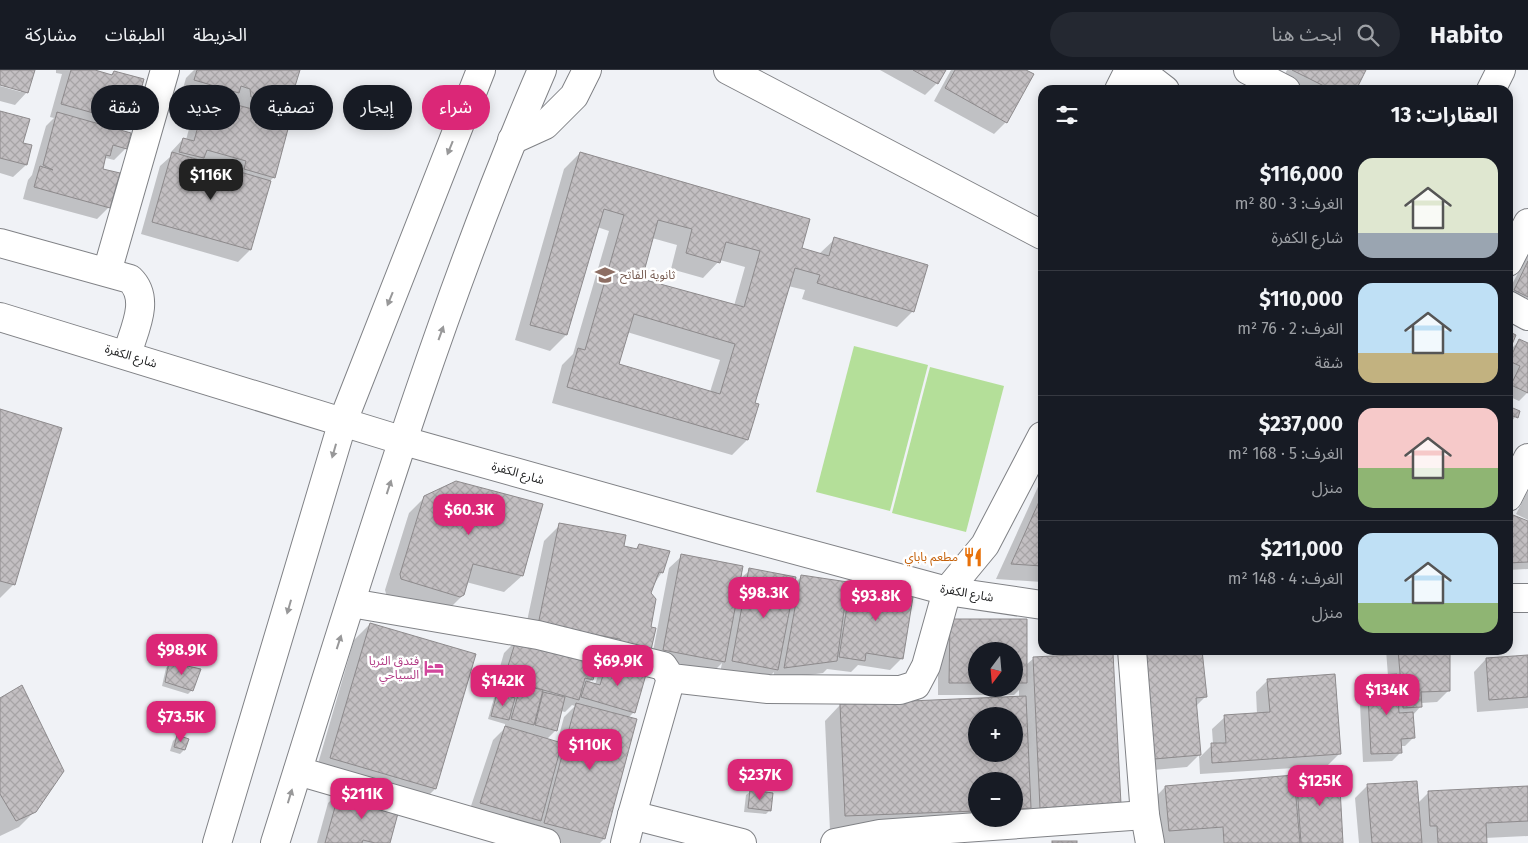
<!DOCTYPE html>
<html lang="ar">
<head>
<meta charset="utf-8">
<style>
  body { margin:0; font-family:"Fira Sans","Noto Sans Arabic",sans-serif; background:#242831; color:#f1f3f6; direction:rtl; height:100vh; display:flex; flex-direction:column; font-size:19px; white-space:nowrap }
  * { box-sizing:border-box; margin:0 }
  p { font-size:16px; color:#9ea1a6 }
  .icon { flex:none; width:28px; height:28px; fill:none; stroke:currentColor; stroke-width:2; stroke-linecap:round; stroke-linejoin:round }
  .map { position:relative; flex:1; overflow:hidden; direction:ltr }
  .panel { position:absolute; left:1038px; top:15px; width:475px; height:570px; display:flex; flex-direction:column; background:#171b24; border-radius:15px; box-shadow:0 2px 12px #0003; direction:rtl }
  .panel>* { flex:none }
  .banner { position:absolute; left:15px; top:15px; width:475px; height:45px; direction:rtl; display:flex; gap:10px }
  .needle { width:32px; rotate:196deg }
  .buttons { position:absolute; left:968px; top:572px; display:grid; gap:10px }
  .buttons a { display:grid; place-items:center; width:55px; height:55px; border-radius:50%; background:#171b24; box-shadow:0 2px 12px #0003; font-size:25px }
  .price { position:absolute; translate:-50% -42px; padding:0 11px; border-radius:10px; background:#db2777; color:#fff; font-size:16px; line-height:32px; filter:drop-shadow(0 1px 2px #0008) }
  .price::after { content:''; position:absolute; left:50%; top:30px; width:15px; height:11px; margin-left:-8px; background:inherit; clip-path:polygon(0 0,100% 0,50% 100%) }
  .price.active { background:#222; color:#fff }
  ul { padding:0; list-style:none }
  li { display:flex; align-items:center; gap:15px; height:125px; padding:0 15px }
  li+li { border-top:1px solid #363941 }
  li span { display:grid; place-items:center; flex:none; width:140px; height:100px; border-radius:15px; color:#555 }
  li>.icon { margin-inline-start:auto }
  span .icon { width:60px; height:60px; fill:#fffc; stroke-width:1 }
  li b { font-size:21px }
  h2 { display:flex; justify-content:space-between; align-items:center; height:60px; padding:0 15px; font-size:21px }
  .pill { padding:0 18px; border-radius:22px; background:#171b24; box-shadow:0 2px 12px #0003; font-size:18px; line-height:45px }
  .pill.active { background:#db2777; color:#fff }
  header { display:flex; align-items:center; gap:30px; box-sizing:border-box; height:70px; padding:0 25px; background:#171b24; border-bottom:1px solid #363941 }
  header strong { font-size:24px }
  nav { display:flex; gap:28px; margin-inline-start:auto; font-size:18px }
  .search { width:350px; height:45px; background:#242831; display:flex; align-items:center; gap:12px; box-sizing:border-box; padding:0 18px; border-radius:28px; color:#9ea1a6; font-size:19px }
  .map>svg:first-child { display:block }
</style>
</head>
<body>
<header>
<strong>Habito</strong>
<div class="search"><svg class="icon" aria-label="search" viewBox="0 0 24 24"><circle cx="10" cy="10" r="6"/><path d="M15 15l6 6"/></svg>ابحث هنا</div>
<nav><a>الخريطة</a><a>الطبقات</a><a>مشاركة</a></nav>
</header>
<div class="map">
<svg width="1528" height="773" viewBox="0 0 1528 773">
  <defs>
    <pattern id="building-cross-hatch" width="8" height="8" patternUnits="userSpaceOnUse" patternTransform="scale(1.25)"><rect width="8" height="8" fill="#c3bfc2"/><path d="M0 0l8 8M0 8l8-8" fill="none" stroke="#a7a4a6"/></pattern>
  </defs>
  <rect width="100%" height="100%" fill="#f0f2f6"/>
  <g fill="#b4df99">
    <path d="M854 276 928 295 890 441 816 422Z"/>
    <path d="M930 297 1004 316 966 462 892 443Z"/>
  </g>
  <g fill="#0003" fill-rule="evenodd">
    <path d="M0 0H33L27 22 15 35 0 31V16L21 22V20L0 14Z"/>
    <path d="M56 0H93L110 6 114 2 133 41 116 60 126 78 114 90 106 88 104 91 101 99 109 137 97 149 23 129 28 110 32 105 46 56 54 48 50 47 62 4 56 3Z"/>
    <path d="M194 0H298L288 35 276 48 264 45 274 107 270 111 250 180 238 192 141 164 160 96 170 87 171 82 183 69 186 70 194 40 206 29 182 22 186 8ZM232 29 238 31 239 37 227 34ZM258 31 267 34 264 44 249 40Z"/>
    <path d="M880 0H945L937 13 925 25Z"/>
    <path d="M951 0H1024L1006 52 994 64 934 31Z"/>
    <path d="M1287 0H1365L1355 20H1296L1281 12Z"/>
    <path d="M0 42 22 74 26 95 13 107 0 103Z"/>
    <path d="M580 83 800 179 819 184 835 169 913 241 897 257 802 229 805 220 788 216 754 333 747 370 732 385 552 333 562 295 573 284 609 161 597 157 566 265 550 281 515 270 564 99ZM652 168 677 175 671 199 703 208 720 190 745 197 734 236 641 210ZM627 262 720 290 710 322 618 295Z"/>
    <path d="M1528 184V245L1508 222Z"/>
    <path d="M1520 270 1528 274V322L1519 331 1508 326V315L1513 304 1508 302V287L1511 279Z"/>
    <path d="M1508 337 1519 342 1508 356Z"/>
    <path d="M0 340 14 514 0 528Z"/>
    <path d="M1042 408V512L996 509Z"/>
    <path d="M1528 421V450L1516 444Z"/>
    <path d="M425 427 541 435 524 504 504 522 466 512 463 525 447 541 387 527 385 520 409 443Z"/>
    <path d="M1513 447 1528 453V499L1508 500V452Z"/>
    <path d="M560 455 623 477 635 480 639 475 662 502 651 519 634 642 628 648 604 769 600 773H562L533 765 536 754 528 762 468 745 493 670 505 658V654L488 649 494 628 497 625 493 621 504 583 516 571 592 610 588 613 595 615 600 599 609 590 523 570 544 471ZM572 635 575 636 564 647 557 673 546 670 556 660 561 641 565 642Z"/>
    <path d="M682 486 739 510 750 500 793 515 802 506 846 517 852 512 902 588 890 600 858 595 851 602 827 599 823 603 773 610 774 602 764 612 720 603 722 593 711 604 651 592 669 498Z"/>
    <path d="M950 550 1026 551V595L1034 588 1112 585 1119 734 1104 750 1024 753V743L1014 754 830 761 825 651 840 635 1019 627V620L1014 625H938V563ZM976 581H1014V619H976ZM976 646H1014V684H976ZM976 711H1014V749H976Z"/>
    <path d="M370 554 475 585 435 719 419 735 315 704 354 570Z"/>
    <path d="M1201 580 1205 627 1195 637 1200 687 1213 674 1212 659 1225 647 1257 644 1256 622 1268 610 1339 684 1327 696 1200 704 1199 685 1187 697 1142 701Z"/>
    <path d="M1386 580H1449V620L1437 632 1421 633V636L1412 646 1413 668 1405 676H1400L1401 682 1392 691 1363 692 1359 615 1367 607 1388 606Z"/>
    <path d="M1528 586V638L1477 642 1474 602 1486 589Z"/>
    <path d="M170 594 192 620 188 624 162 616 166 598Z"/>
    <path d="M0 630 35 741 19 757 0 766Z"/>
    <path d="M177 667 187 670 184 680 180 684 170 681 173 671Z"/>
    <path d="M1297 703 1342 773H1153L1150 733 1165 717 1293 706Z"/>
    <path d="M1367 716 1417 734 1428 723 1528 717V766L1485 768 1486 773H1359L1355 728Z"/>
    <path d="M341 721 389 773H317L328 733Z"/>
    <path d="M750 722 770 740 766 744 744 742 746 725Z"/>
  </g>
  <g fill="url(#building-cross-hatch)" stroke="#8d8a8c" fill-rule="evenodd">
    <path d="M0 0H35L28 23 0 15Z"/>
    <path d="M71 0H95L112 5 114 1 144 9 135 42 129 40 126 52 61 34Z"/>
    <path d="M197 0H300L289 36 275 32 278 21 264 17 261 30 251 27 250 19 241 16 239 23 194 10Z"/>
    <path d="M913 0H946L938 14Z"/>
    <path d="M955 0H1026L1034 4 1007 53 945 18Z"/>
    <path d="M1292 0H1366L1356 20H1332Z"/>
    <path d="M206 27 264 42 268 54 288 59 275 108 244 99 246 91 207 80 204 88 179 82 183 68 194 71Z"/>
    <path d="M0 41 30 49 23 73 32 75 27 95 0 88Z"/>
    <path d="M57 42 131 63 127 79 113 75 110 86 106 85 103 99 120 103 110 138 34 117 40 96 53 100 43 95Z"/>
    <path d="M172 82 271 111 251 180 152 152Z"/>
    <path d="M580 82 810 149 802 178 829 186 834 167 928 195 914 242 817 213 820 205 795 198 755 333 759 334 748 370 567 317 578 278 585 280 624 145 604 139 567 265 530 255ZM658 150 692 159 686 183 720 193 726 172 760 181 744 237 642 209ZM634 244 735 274 720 324 619 294Z"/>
    <path d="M1528 191V227L1514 220Z"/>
    <path d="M1508 261 1516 265 1508 284Z"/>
    <path d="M1519 269 1528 273V323L1511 315 1520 296 1509 291Z"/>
    <path d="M1508 336 1520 341 1518 348 1513 346 1508 359Z"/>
    <path d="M0 339 62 358 15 515 0 511Z"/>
    <path d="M456 411 543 434 523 506 473 494 464 525 460 527 401 509 400 504 424 426Z"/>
    <path d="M1042 425V496L1011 494Z"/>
    <path d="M1513 445 1528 451V492L1508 493V455Z"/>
    <path d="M559 453 626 465 624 476 637 479 639 474 670 481 663 503 659 502 651 523 656 529 651 557 656 558 651 580 621 574 620 569 538 555Z"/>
    <path d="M681 484 743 496 725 592 663 580Z"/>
    <path d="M749 498 796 507 778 600 732 591Z"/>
    <path d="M801 505 848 512 837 591 784 598Z"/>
    <path d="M851 511 914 521 903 589 866 583 865 591 839 587Z"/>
    <path d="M950 549H1027V613H1014V581H976V613H949Z"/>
    <path d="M370 553 476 584 436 719 330 688Z"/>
    <path d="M516 570 599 589 593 610 585 608 579 630 504 609Z"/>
    <path d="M1144 580H1202L1207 627 1196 628 1201 685 1154 689Z"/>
    <path d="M1398 580H1450V621L1421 622 1422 637 1403 638Z"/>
    <path d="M1113 583 1121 734 1040 738 1033 587Z"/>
    <path d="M1528 585V627L1489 630 1486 588Z"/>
    <path d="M608 589 647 601 635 643 581 627 586 611 600 615Z"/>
    <path d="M169 592 201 599 193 621 165 612Z"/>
    <path d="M1335 604 1341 684 1212 693 1211 673H1226L1224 645 1270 642 1267 609Z"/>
    <path d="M1397 604 1399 643 1413 642 1415 668 1401 669 1402 683 1371 684 1367 606Z"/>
    <path d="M501 609 519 615 516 626 498 620Z"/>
    <path d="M22 615 64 701 36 742 16 751 0 724V628Z"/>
    <path d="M521 615 543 620 534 655 511 649Z"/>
    <path d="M543 622 565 627 557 661 535 655Z"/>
    <path d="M497 623 515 628 509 650 491 646Z"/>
    <path d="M1026 626 1031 738 1014 739V711H976V741L845 746 840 634ZM976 646H1014V684H976Z"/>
    <path d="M576 633 637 649 605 769 544 753Z"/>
    <path d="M505 656 562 673 541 751 480 733Z"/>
    <path d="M177 665 189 669 185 680 174 677Z"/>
    <path d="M1339 699 1343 773H1301L1296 702Z"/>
    <path d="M1294 705 1300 773H1224L1223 757 1169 761 1165 716Z"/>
    <path d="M1417 711 1422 773H1372L1367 714Z"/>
    <path d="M1528 716V751L1486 753 1487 773H1438L1437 756H1430L1428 721Z"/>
    <path d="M340 719 400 736 390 773H375L363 770 362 773H325Z"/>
    <path d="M750 720 773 723 771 741 748 738Z"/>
    <rect x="1052" y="771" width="25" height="2"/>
  </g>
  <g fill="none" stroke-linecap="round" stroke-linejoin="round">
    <defs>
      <g id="minor">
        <path d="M728 0 1042 165"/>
        <path d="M1139 0 1165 20"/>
        <path d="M1248 0 1286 20"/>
        <path d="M1119 20 1129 0"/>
        <path d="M1491 20 1501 0"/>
        <path d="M512 70 545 55 574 26 587 0"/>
        <path d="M0 173 130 209C151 229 134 260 127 284"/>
        <path d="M1508 192 1528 153"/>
        <path d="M107 202 165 0"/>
        <path d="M1508 235 1528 246"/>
        <path d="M0 247 404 371 725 461 947 521 1042 535"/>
        <path d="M1508 427 1528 388"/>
        <path d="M1508 528H1528"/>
        <path d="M351 533 538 565 663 596 671 608 768 619 900 620 916 615 926 596 947 521 985 475 1042 366"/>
        <path d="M1132 580 1145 745 1150 773"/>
        <path d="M298 701 546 773"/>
        <path d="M632 745 671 608"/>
        <path d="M217 773 343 351 481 0"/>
        <path d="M275 773C357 513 434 250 542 0"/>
        <path d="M625 773 632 745 742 773"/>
        <path d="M835 773 880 764 1145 745"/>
      </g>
    </defs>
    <use href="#minor" stroke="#808286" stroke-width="30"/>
    <use href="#minor" stroke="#fff" stroke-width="28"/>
  </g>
  <defs><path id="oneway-solid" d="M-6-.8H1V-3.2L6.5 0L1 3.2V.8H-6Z" transform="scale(1.25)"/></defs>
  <g fill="#989899">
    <use href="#oneway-solid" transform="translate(450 78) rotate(112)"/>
    <use href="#oneway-solid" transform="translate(390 229) rotate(112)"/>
    <use href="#oneway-solid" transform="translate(441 263) rotate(-70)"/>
    <use href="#oneway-solid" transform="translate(334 381) rotate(106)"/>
    <use href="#oneway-solid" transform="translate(389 417) rotate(-72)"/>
    <use href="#oneway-solid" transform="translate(289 537) rotate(106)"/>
    <use href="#oneway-solid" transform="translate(339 572) rotate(-72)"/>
    <use href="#oneway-solid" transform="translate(290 726) rotate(-73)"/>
  </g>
  <defs>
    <symbol id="school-bare" viewBox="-9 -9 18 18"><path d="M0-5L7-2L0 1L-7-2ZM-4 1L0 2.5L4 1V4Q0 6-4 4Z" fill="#8d6e63" stroke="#fff" stroke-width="2.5" paint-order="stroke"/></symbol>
    <symbol id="restaurant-bare" viewBox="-9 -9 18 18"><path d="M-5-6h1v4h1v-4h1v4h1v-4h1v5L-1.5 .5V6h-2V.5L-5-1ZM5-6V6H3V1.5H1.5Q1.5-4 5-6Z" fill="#e8710a" stroke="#fff" stroke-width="2.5" paint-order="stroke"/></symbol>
    <symbol id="hotel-bare" viewBox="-9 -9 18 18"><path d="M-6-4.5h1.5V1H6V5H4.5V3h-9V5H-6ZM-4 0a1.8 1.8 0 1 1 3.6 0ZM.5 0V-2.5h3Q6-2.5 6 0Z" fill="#d1479c" stroke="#fff" stroke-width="2.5" paint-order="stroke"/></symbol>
  </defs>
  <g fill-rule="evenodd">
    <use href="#school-bare" x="591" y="191" width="28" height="28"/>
    <use href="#restaurant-bare" x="959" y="473" width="28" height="28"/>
    <use href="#hotel-bare" x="420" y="584" width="28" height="28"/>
  </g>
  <g text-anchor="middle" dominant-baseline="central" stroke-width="5" stroke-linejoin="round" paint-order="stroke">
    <g font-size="12" fill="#785e54" stroke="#fff" text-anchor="start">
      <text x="620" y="205">ثانوية الفاتح</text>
    </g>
    <g font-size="12" fill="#1a1b1c" stroke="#fff">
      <text transform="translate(131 286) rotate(17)">شارع الكفرة</text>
      <text transform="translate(518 403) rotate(16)">شارع الكفرة</text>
      <text transform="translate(967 523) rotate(10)">شارع الكفرة</text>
    </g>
    <g font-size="12" fill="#c56008" stroke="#fff" text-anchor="end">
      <text x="958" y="487">مطعم باباي</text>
    </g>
    <g font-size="12" fill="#b23c85" stroke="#fff" text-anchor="end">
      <text x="419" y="591">فندق الثريا<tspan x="419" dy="14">السياحي</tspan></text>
    </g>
  </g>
</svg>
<div class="buttons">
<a><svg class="needle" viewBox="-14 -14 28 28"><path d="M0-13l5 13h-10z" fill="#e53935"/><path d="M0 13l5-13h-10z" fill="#9ea1a6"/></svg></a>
<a>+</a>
<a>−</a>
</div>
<b class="price active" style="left:211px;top:131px">$116K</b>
<b class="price" style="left:469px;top:466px">$60.3K</b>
<b class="price" style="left:764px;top:549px">$98.3K</b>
<b class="price" style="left:876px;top:552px">$93.8K</b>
<b class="price" style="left:182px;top:606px">$98.9K</b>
<b class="price" style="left:618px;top:617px">$69.9K</b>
<b class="price" style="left:503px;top:637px">$142K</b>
<b class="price" style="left:1387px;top:646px">$134K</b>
<b class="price" style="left:181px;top:673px">$73.5K</b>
<b class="price" style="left:590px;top:701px">$110K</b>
<b class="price" style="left:760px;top:731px">$237K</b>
<b class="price" style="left:1320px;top:737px">$125K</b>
<b class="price" style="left:362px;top:750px">$211K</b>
<div class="banner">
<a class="pill active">شراء</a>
<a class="pill">إيجار</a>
<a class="pill">تصفية</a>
<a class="pill">جديد</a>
<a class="pill">شقة</a>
</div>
<section class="panel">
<h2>العقارات: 13<svg class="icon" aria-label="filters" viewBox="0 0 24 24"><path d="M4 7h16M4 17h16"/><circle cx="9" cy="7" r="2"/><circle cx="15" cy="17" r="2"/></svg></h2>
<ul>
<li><span style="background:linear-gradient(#dfe7d0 75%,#9aa5b1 0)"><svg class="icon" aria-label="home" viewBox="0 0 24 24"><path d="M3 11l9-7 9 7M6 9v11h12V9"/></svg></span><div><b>$116,000</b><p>الغرف: 3 · 80 m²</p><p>شارع الكفرة</p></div></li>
<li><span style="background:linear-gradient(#bfe0f5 70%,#c2b280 0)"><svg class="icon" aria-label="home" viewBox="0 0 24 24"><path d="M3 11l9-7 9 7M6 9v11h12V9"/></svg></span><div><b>$110,000</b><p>الغرف: 2 · 76 m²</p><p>شقة</p></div></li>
<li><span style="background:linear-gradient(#f6c9c9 60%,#8fb573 0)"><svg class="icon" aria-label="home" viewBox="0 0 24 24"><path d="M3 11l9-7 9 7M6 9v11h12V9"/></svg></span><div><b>$237,000</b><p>الغرف: 5 · 168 m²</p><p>منزل</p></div></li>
<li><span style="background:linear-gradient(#bfe0f5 70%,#8fb573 0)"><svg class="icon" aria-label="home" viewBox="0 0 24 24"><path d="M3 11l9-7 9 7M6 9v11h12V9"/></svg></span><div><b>$211,000</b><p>الغرف: 4 · 148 m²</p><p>منزل</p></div></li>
</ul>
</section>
</div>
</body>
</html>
